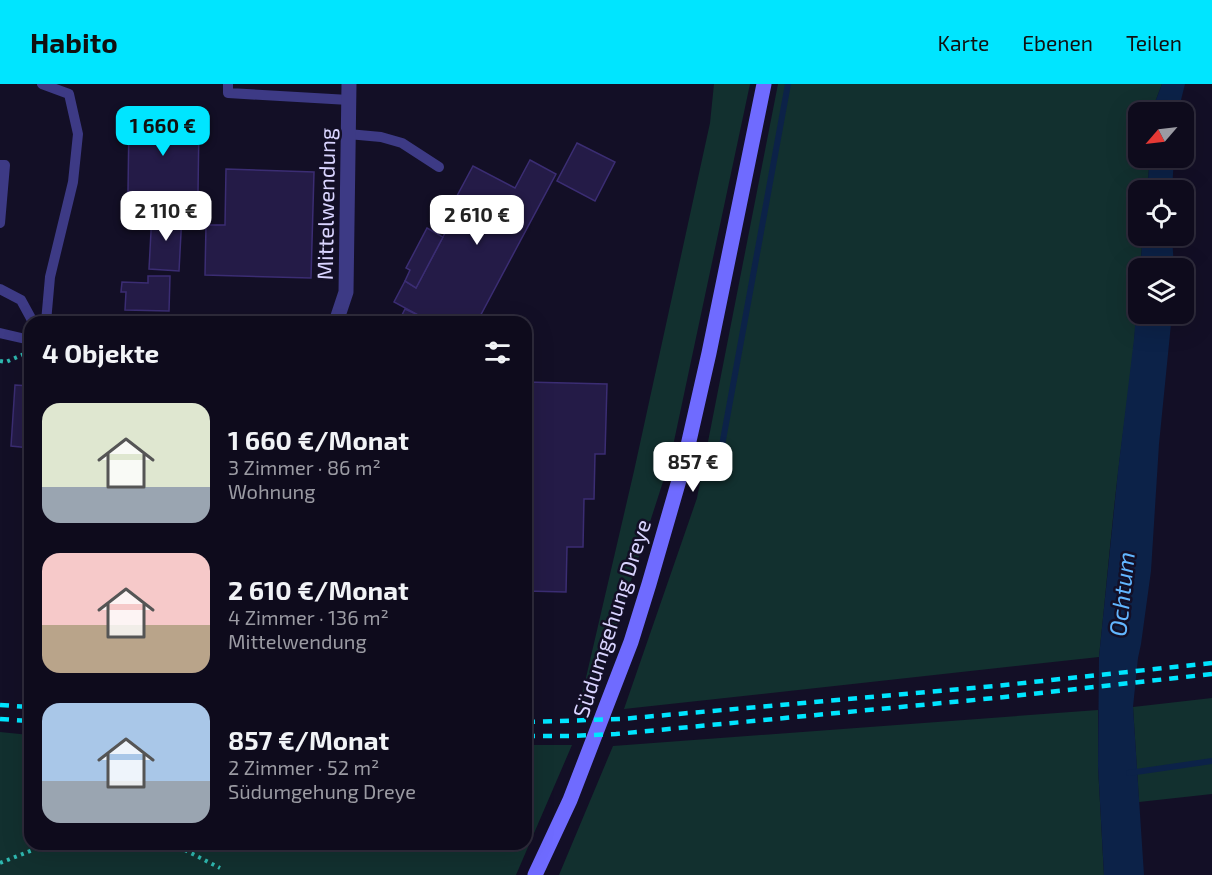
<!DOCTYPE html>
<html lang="de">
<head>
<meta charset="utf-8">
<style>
  body { margin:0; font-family:"Exo 2",sans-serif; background:#1c1929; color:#f1f3f6; height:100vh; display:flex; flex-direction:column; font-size:22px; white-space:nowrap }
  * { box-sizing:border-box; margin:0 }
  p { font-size:20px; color:#9b9ba3 }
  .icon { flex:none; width:33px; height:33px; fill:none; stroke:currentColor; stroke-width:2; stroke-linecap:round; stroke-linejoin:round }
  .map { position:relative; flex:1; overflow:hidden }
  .details { position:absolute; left:24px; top:232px; width:508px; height:534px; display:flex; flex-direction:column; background:#0e0b1c; border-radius:18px; box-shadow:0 6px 24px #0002,0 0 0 2px #2e2b3b }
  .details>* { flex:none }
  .needle { width:39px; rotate:242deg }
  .controls { position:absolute; left:1128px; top:18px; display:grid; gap:12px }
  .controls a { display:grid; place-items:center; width:66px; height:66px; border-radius:12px; background:#0e0b1c; box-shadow:0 6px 24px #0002,0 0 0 2px #2e2b3b; font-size:30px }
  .price { position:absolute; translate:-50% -51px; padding:0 14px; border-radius:12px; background:#fff; color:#222; font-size:20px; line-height:39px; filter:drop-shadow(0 2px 3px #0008) }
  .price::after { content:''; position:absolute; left:50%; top:36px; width:18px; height:14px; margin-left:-9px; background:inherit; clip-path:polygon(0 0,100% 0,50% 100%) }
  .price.current { background:#00e5ff; color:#111 }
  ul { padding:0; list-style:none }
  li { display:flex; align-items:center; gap:18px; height:150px; padding:0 18px }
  li span { display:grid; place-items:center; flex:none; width:168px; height:120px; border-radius:18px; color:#555 }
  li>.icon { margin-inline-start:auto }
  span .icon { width:72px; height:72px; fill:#fffc; stroke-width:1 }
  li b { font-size:26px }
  h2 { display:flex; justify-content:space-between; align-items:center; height:72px; padding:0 18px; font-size:26px }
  header { display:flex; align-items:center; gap:36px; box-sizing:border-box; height:84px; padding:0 30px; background:#00e5ff; color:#111 }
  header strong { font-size:28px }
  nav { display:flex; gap:33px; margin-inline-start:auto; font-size:21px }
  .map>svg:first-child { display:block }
</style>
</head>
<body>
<header>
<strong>Habito</strong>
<nav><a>Karte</a><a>Ebenen</a><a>Teilen</a></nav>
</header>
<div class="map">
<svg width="1212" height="791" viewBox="0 0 1212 791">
  <rect width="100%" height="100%" fill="#130f26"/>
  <g fill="#12302f">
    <path d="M714 0H750L670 376 589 627 578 628 634 387 710 39Z"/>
    <path d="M778 0H1162L1154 21 1153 28H1138V74H1150L1147 106H1138V152H1143L1140 184H1138C1138 250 1127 316 1119 381 1111 445 1106 509 1099 573L624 625 697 414Z"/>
    <path d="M1212 614V710L1139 718 1133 623Z"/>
    <path d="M1098 626V682L1104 791H559L613 662Z"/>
    <path d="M0 648 30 651V760H526L527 661H572L516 791H0Z"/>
  </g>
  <g fill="#0c2248">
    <path d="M1162 0H1185L1178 28H1153L1154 21Z"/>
    <path d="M1150 74H1174L1172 106H1147Z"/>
    <path d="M1143 152H1172L1174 184H1140Z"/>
    <path d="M1138 206V230H1172L1159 360 1151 487 1141 560 1138 574 1133 623 1144 791H1104L1098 682 1099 573 1118 387 1134 255Z"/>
  </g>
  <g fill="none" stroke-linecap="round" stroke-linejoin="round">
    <g stroke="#0c2248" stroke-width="6">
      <path d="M721 367 788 0"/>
      <path d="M1129 689 1212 677"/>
    </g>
  </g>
  <g fill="#241b47" stroke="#3b2d73" stroke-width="1.5">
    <path d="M129 36 199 37 198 109 128 108Z"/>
    <path d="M577 59 615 78 595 117 557 97Z"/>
    <path d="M530 76 556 90 477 238H431L394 218 405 197 416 204 456 128 450 125 473 82 515 104Z"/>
    <path d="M226 85 314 88 311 194 205 191 206 141H225Z"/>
    <path d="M152 129 182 130 179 187 149 185Z"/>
    <path d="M427 144 443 153 416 204 405 197 410 186 406 184Z"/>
    <path d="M148 192H170L169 227 125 226 126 208H121L122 198 148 199Z"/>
    <path d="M405 225 418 231 414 238H410L401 233Z"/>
    <path d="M526 298 607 300 605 370H595L594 415H584L583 463H567L566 508 526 507Z"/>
    <path d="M15 301 30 302V364L11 362Z"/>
  </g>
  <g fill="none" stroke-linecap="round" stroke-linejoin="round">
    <g stroke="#2fb8b0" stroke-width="4" stroke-dasharray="3 4.5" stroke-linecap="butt">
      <path d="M0 277 6 278 24 270"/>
      <path d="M133 760 181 764 220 784"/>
      <path d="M0 779 48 760"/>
    </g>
    <g stroke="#3d3a85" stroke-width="10">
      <path d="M42 0 69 10 78 50 73 98 50 193 46 238"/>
      <path d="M228 0V9L349 16"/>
      <path d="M348 50 381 53 402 59 439 83"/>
      <path d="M0 81H5L0 139"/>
      <path d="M0 205 21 216 33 238"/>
      <path d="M0 249 30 256"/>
    </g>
    <path stroke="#3d3a85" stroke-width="15" d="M336 238 346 208 349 0"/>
    <path stroke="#6f6bff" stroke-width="15" d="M535 791 570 716 631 558 649 500 684 379 709 269 764 0"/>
    <g stroke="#00e5ff" stroke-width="4.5" stroke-dasharray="9 8" stroke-linecap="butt">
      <path d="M0 621 30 623"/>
      <path d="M0 635 30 637"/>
      <path d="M526 638 621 635 995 602 1212 579"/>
      <path d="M526 652H570L616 650 995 614 1212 590"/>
    </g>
  </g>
  <g text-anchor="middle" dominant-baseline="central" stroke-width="5" stroke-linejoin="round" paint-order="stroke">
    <g font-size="22" fill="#d9d4ff" stroke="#130f26">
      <text transform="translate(325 120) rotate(-89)">Mittelwendung</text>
      <text transform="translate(611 534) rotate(-72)">Südumgehung Dreye</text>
    </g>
    <g font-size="24" font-style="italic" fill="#62b6ff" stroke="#130f26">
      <text transform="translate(1121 510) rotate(-84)">Ochtum</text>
    </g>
  </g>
</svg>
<div class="controls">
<a><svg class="needle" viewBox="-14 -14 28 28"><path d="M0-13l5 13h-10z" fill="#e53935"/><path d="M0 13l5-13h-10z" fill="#9b9ba3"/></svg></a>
<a><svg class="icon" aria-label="locate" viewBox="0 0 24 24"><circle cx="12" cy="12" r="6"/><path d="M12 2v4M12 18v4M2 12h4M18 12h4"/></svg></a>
<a><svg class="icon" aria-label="layers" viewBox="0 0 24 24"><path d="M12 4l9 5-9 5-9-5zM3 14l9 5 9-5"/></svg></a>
</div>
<b class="price current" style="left:163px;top:73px">1 660 €</b>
<b class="price" style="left:166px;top:158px">2 110 €</b>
<b class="price" style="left:477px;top:162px">2 610 €</b>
<b class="price" style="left:693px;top:409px">857 €</b>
<section class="details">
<h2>4 Objekte<svg class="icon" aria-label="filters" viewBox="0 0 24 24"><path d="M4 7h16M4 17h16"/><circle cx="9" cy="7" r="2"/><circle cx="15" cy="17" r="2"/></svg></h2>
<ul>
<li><span style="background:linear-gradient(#dfe7d0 70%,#9aa5b1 0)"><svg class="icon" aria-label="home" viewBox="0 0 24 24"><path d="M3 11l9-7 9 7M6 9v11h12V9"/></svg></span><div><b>1 660 €/Monat</b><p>3 Zimmer · 86 m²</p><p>Wohnung</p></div></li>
<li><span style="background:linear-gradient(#f6c9c9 60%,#b9a48a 0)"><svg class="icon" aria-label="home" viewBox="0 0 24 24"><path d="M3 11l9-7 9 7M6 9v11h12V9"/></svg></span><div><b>2 610 €/Monat</b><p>4 Zimmer · 136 m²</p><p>Mittelwendung</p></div></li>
<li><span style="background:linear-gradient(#a9c7e8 65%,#9aa5b1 0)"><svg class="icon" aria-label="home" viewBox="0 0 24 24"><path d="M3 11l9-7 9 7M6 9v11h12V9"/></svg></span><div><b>857 €/Monat</b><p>2 Zimmer · 52 m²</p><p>Südumgehung Dreye</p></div></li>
</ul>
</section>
</div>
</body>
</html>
